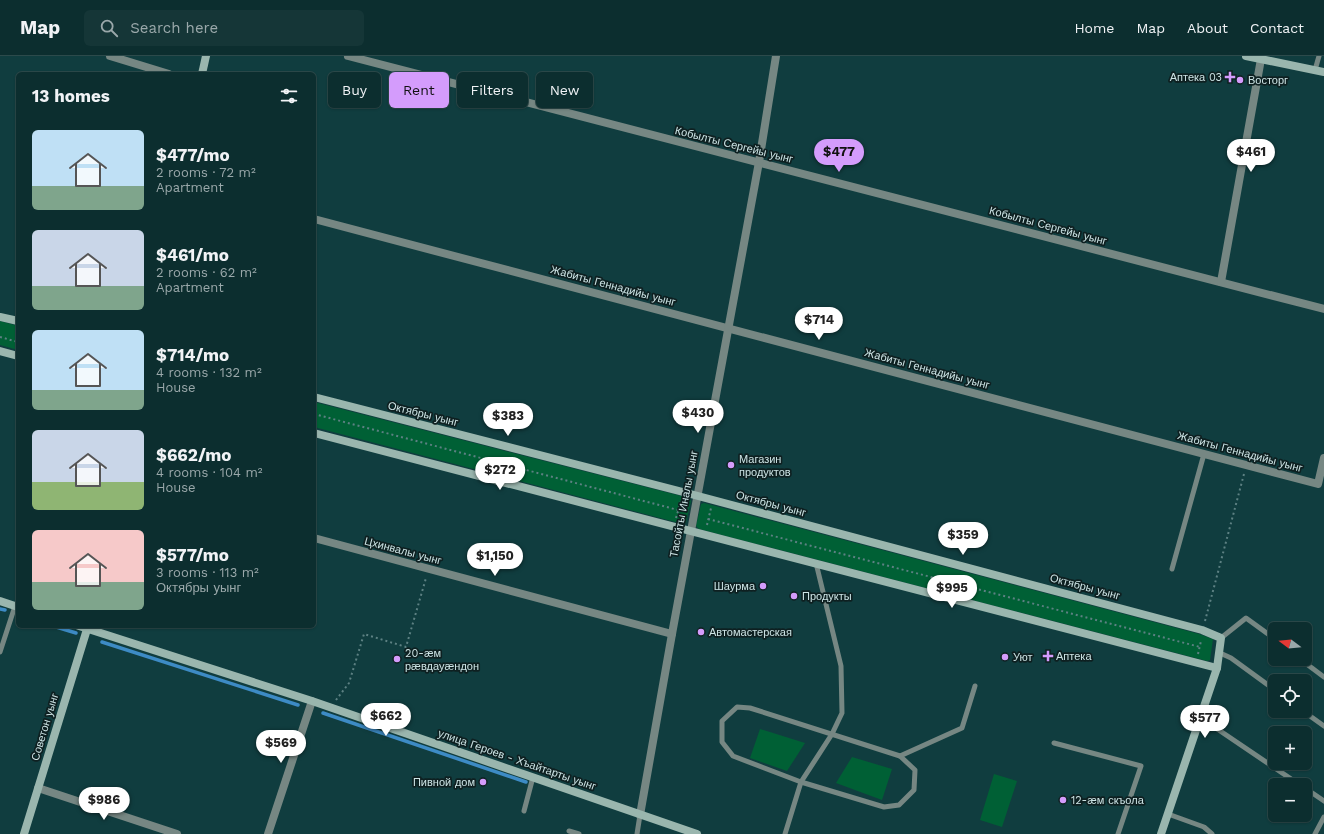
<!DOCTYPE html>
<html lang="en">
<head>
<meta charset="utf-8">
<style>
  body { margin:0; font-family:"Work Sans",sans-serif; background:#153637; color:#f1f3f6; height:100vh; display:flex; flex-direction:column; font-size:15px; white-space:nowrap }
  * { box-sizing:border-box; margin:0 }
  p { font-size:13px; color:#9aa8aa }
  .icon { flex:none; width:22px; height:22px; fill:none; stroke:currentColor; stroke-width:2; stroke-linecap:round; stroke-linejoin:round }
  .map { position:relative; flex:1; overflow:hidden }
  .side { position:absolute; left:16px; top:16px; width:300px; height:556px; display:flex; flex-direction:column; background:#0c2e2f; border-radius:6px; box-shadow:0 1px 3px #0004,0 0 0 1px #2c4a4b }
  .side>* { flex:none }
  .hud { position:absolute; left:328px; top:16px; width:380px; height:36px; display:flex; gap:8px }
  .needle { width:26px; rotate:286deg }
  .controls { position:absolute; left:1268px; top:566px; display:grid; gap:8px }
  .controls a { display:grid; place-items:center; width:44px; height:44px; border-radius:6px; background:#0c2e2f; box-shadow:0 1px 3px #0004,0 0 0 1px #2c4a4b; font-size:20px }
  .price { position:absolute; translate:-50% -34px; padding:0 9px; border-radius:14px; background:#fff; color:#222; font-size:13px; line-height:26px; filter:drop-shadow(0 1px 2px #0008) }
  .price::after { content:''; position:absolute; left:50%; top:24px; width:12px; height:9px; margin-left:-6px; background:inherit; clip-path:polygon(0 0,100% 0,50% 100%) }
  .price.on { background:#d49cfc; color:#111 }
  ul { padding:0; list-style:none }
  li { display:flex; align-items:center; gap:12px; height:100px; padding:0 16px }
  li span { display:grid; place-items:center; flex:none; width:112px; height:80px; border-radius:6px; color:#555 }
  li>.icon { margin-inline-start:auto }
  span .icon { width:48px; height:48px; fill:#fffc; stroke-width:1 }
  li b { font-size:17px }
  h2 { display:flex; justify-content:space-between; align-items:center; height:48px; padding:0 16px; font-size:17px }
  .tag { padding:0 14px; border-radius:6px; background:#0c2e2f; box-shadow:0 1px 3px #0004,0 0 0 1px #2c4a4b; font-size:14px; line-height:36px }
  .tag.on { background:#d49cfc; color:#111 }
  header { display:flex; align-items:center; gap:24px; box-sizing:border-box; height:56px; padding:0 20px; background:#0c2e2f; border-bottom:1px solid #2c4a4b }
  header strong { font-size:19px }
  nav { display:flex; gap:22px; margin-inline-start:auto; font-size:14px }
  .search { width:280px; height:36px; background:#153637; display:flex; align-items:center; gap:10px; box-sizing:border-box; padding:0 14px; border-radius:6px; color:#9aa8aa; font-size:15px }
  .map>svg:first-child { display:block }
</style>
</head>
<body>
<header>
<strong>Map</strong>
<div class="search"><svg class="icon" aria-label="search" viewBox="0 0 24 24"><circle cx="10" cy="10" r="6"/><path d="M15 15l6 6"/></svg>Search here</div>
<nav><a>Home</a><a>Map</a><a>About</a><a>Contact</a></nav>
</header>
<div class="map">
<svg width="1324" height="778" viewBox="0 0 1324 778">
  <rect width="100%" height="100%" fill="#103d3f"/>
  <g fill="#006035">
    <path d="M0 265 18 270V294L0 289Z"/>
    <path d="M314 346 689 442 691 445 686 467 683 468 314 371Z"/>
    <path d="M704 447 1199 578 1213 583 1210 604 1207 605 699 473 696 470 701 448Z"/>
    <path d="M760 673 805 687 787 715 750 702Z"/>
    <path d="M852 701 892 713 882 744 836 727Z"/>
    <path d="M994 718 1017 725 1002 771 980 764Z"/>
  </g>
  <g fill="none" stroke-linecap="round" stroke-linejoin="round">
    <g stroke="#3d8bc5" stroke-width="3.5">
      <path d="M0 553 5 554"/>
      <path d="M53 570 76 577"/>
      <path d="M102 586 298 649"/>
      <path d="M323 657 526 726"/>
    </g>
    <g stroke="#5d8183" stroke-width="2" stroke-dasharray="2 3" stroke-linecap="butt">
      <path d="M0 281 18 286"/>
      <path d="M314 358 678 454"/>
      <path d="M676 462 681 445"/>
      <path d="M708 463 1200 591"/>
      <path d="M707 469 711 452"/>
      <path d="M1205 565 1244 418"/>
      <path d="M1198 598 1201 585"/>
      <path d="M336 644 349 627 364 578 406 591 426 522"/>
    </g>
    <g stroke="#768783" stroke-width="5">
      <path d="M1315 14 1319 0"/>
      <path d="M1172 513 1204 398"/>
      <path d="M1221 582 1246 562 1275 583"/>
      <path d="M0 596 15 550"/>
      <path d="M1220 597 1231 602 1275 634"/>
      <path d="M1300 603 1324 621"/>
      <path d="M737 651 750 652 900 700 915 714 914 734 899 749 884 751 801 726 733 700 722 686V665Z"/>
      <path d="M1303 655 1324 670"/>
      <path d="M1201 662 1300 729"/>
      <path d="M1054 687 1141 710 1118 778"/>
      <path d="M900 700 962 672 975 630"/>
      <path d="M1305 732 1324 745"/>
      <path d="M524 755 533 721"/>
      <path d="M1168 758 1204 771 1212 778"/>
      <path d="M569 775 579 778"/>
      <path d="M637 778 640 759"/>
      <path d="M785 778 801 726 832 678 842 657 841 610 816 507"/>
      <path d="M1315 778 1324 761"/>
    </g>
    <g stroke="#768783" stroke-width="8">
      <path d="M110 0 169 18"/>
      <path d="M348 0 1324 253"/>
      <path d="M314 163 1318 428 1324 402"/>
      <path d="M1221 226 1261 3"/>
      <path d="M314 482 672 578"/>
      <path d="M38 732 177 778"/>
      <path d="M640 759 672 578 759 106 776 0"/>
      <path d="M268 778 312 645"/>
    </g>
    <g stroke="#9ab6ae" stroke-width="8">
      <path d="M1246 0 1324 16"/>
      <path d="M202 18 206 0"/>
      <path d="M0 261 18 265"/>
      <path d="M0 295 18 300"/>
      <path d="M314 341 683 436 1202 574 1221 582 1217 612 1161 778"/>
      <path d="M314 377 1217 612"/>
      <path d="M0 545 18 551"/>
      <path d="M79 570 312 645 697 778"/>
      <path d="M24 778 88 570"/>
    </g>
  </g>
  <g fill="#d49cfc" stroke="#0e2021" stroke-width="1.5">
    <path d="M1228 15h4v4h4v4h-4v4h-4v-4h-4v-4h4z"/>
    <circle cx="1240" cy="24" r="4"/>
    <circle cx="731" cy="409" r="4"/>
    <circle cx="763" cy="530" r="4"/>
    <circle cx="794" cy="540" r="4"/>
    <circle cx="701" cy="576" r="4"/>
    <path d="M1046 594h4v4h4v4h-4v4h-4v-4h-4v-4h4z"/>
    <circle cx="1005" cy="601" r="4"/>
    <circle cx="397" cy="603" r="4"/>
    <circle cx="483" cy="726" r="4"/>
    <circle cx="1063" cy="744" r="4"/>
  </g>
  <g text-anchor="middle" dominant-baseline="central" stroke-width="3.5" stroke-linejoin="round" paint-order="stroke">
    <g font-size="11" fill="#cde4e5" stroke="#0e2021" text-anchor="start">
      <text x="1222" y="21" text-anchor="end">Аптека 03</text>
      <text x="1248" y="24">Восторг</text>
      <text x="739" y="403">Магазин<tspan x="739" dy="13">продуктов</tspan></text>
      <text x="755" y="530" text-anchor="end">Шаурма</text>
      <text x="802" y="540">Продукты</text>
      <text x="709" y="576">Автомастерская</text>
      <text x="405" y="597">20-æм<tspan x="405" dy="13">рӕвдауӕндон</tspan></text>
      <text x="1056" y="600">Аптека</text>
      <text x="1013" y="601">Уют</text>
      <text x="475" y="726" text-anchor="end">Пивной дом</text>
      <text x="1071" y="744">12-æм скъола</text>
    </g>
    <g font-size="11" fill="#cde4e5" stroke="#0e2021">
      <text transform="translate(734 89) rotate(14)">Кобылты Сергейы уынг</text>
      <text transform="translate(1048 170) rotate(15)">Кобылты Сергейы уынг</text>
      <text transform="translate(613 230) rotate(15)">Жабиты Геннадийы уынг</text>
      <text transform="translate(927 313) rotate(15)">Жабиты Геннадийы уынг</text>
      <text transform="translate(423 358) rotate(14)">Октябры уынг</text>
      <text transform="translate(1240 396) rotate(15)">Жабиты Геннадийы уынг</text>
      <text transform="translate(684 448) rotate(-79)">Тасойты Иналы уынг</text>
      <text transform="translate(771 448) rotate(15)">Октябры уынг</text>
      <text transform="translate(403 495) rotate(15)">Цхинвалы уынг</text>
      <text transform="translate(1085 531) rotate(15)">Октябры уынг</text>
      <text transform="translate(45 671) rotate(-73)">Советон уынг</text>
      <text transform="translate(517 704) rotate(19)">улица Героев - Хъайтарты уынг</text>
    </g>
  </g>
</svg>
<div class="controls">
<a><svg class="needle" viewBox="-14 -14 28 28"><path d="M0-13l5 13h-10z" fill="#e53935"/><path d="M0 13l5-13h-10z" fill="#9aa8aa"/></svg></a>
<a><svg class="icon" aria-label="locate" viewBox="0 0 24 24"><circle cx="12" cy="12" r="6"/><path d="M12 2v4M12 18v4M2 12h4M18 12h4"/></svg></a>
<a>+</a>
<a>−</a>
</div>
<b class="price on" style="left:839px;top:117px">$477</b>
<b class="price" style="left:1251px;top:117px">$461</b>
<b class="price" style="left:819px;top:285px">$714</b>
<b class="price" style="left:698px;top:378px">$430</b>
<b class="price" style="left:508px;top:381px">$383</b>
<b class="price" style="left:500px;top:435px">$272</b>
<b class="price" style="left:963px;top:500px">$359</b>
<b class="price" style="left:495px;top:521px">$1,150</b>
<b class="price" style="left:952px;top:553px">$995</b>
<b class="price" style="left:386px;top:681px">$662</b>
<b class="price" style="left:1205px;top:683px">$577</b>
<b class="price" style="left:281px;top:708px">$569</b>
<b class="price" style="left:104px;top:765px">$986</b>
<div class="hud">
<a class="tag">Buy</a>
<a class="tag on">Rent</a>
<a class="tag">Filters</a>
<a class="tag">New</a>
</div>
<section class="side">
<h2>13 homes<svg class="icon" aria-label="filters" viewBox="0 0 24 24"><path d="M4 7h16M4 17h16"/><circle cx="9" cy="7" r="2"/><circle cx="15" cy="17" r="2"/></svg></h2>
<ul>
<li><span style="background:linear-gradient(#bfe0f5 70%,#7fa58c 0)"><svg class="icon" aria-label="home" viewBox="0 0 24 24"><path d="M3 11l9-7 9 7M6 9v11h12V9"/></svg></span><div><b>$477/mo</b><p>2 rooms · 72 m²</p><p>Apartment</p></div></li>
<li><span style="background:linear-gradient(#c9d6e8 70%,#7fa58c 0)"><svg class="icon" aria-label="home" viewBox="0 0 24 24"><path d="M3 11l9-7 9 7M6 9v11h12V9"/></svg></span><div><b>$461/mo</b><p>2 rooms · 62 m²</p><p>Apartment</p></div></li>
<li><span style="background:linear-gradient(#bfe0f5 75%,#7fa58c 0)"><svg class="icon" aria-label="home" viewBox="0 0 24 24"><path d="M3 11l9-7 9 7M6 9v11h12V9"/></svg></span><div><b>$714/mo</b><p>4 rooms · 132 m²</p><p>House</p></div></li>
<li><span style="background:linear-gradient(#c9d6e8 65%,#8fb573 0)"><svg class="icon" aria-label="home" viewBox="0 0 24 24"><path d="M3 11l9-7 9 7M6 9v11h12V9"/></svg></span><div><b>$662/mo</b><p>4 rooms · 104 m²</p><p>House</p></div></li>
<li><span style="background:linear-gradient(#f6c9c9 65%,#7fa58c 0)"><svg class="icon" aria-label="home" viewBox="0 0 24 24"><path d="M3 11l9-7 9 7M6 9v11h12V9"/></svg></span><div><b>$577/mo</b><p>3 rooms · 113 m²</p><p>Октябры уынг</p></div></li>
</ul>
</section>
</div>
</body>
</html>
